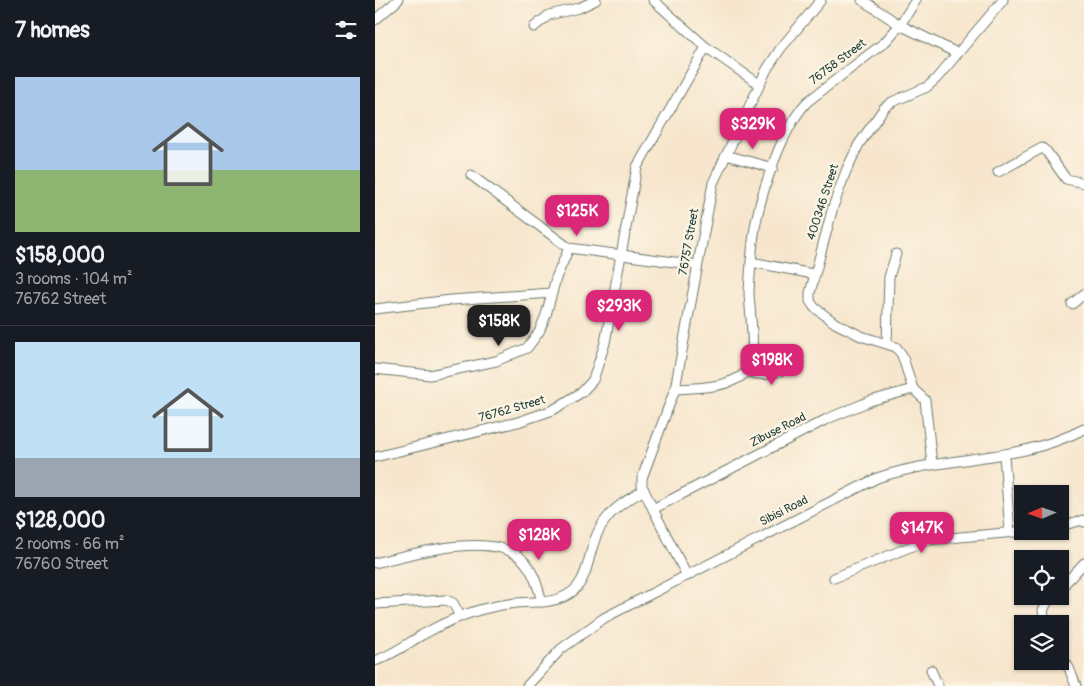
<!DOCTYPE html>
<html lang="en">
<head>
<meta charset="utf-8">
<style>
  body { margin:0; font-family:Pangolin,sans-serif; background:#242831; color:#f1f3f6; height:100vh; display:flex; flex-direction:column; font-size:19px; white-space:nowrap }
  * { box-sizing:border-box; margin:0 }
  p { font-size:16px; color:#9ea1a6 }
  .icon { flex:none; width:28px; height:28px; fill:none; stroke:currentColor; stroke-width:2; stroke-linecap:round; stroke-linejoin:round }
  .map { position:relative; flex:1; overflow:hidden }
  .panel { display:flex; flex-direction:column; background:#171b24; width:375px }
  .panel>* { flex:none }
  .needle { width:32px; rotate:268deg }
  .buttons { position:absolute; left:639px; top:485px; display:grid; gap:10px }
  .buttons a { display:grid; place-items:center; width:55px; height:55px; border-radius:0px; background:#171b24; box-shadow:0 1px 4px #0004; font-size:25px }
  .price { position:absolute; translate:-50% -42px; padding:0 11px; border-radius:10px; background:#db2777; color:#fff; font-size:16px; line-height:32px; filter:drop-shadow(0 1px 2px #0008) }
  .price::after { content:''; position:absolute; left:50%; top:30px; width:15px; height:11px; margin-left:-8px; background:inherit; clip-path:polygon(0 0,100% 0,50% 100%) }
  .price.active { background:#222; color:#fff }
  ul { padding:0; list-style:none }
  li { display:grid; align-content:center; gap:10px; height:265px; padding:0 15px }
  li+li { border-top:1px solid #363941 }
  li span { display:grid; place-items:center; height:155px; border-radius:0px; color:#555 }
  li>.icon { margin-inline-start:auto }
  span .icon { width:90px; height:90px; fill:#fffc; stroke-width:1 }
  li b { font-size:21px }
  h2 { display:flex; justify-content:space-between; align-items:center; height:60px; padding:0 15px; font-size:21px }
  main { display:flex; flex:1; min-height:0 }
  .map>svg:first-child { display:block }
</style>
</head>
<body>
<main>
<section class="panel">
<h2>7 homes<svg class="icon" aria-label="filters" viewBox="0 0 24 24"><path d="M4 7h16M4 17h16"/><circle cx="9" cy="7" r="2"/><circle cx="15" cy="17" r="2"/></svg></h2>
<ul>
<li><span style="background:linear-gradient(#a9c7e8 60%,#8fb573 0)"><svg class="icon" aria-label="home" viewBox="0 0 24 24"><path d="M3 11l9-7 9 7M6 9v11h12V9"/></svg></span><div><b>$158,000</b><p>3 rooms · 104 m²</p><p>76762 Street</p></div></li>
<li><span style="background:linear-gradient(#bfe0f5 75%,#9aa5b1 0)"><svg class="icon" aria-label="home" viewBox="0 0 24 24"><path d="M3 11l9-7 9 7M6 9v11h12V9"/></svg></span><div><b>$128,000</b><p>2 rooms · 66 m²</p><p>76760 Street</p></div></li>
</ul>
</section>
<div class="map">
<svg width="709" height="686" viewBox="0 0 709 686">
  <rect width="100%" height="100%" fill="#fcf5e5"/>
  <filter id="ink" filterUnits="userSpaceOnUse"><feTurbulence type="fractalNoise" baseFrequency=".02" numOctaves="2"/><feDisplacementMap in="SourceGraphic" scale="10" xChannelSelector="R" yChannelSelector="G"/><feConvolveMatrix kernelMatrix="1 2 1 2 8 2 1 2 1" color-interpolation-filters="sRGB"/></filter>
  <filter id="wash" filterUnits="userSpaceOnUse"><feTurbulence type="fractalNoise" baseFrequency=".0096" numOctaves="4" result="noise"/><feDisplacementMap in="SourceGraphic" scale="20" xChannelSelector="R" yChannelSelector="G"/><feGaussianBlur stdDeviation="1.12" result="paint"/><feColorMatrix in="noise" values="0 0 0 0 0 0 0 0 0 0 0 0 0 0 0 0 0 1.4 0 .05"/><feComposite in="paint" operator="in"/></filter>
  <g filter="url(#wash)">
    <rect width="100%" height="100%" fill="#f7e6cd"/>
  </g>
  <g filter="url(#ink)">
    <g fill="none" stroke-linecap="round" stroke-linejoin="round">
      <defs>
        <g id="minor">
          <path d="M278 0 331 47 384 84"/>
          <path d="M487 0 525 25 582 53"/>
          <path d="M0 20 23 0"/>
          <path d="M159 27 174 15 204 8 221 0"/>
          <path d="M351 155 398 168"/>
          <path d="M623 172 667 148 672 152 691 179 709 183"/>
          <path d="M96 175 194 248 322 265"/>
          <path d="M376 262 438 274"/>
          <path d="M697 304 709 294"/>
          <path d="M0 309 76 300 177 293"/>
          <path d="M512 343 514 277 521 254"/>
          <path d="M0 369 55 375 121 361 152 348 164 332 171 315 181 278 194 248"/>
          <path d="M372 371C390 379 404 372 421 364"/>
          <path d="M300 389C321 388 357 388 372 371 383 360 374 308 374 292 375 275 376 259 378 242 382 203 405 131 432 102L510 42 525 25 541 0"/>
          <path d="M538 389 527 355 521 347 486 336 460 323 439 307 435 301V293L458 207 471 171 484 144 509 108 517 102 552 87 561 79 628 0"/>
          <path d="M629 455 635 532"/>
          <path d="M0 457 143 422 178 410 207 392 218 380 230 343 262 167 331 47"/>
          <path d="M278 509 267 486V478L300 389 338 183 392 69 406 48 446 0"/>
          <path d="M685 526 708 520 709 522"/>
          <path d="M0 563C36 554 119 530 148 560 159 572 163 587 167 602 225 597 204 551 232 518 241 506 256 498 269 490"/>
          <path d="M312 576 278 509 452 419 495 401 538 389 550 400 557 464"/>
          <path d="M459 578 552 540 652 531"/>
          <path d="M685 589 709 563"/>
          <path d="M0 604 71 600 78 603 85 616"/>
          <path d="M670 624 668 610 676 596"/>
          <path d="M685 654 694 668 701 686"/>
          <path d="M0 661C17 655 32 644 47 635 86 613 122 601 167 602"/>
          <path d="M556 670 563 686"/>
          <path d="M152 686 186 649 229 618 502 478C573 454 641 464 709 429"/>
        </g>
      </defs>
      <use href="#minor" stroke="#6b786a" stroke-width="11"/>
      <use href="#minor" stroke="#fff" stroke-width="9"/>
    </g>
  </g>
  <g text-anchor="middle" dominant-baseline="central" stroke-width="4.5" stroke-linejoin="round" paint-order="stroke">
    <g font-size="12" fill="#1f3d34" stroke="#fcf5e5">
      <text transform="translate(463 62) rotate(-37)">76758 Street</text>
      <text transform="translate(448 202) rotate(-72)">400346 Street</text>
      <text transform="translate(314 242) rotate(-80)">76757 Street</text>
      <text transform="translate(137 409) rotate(-16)">76762 Street</text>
      <text transform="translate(403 430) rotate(-27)">Zibuse Road</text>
      <text transform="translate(409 511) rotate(-27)">Sibisi Road</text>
    </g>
  </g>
</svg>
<div class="buttons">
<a><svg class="needle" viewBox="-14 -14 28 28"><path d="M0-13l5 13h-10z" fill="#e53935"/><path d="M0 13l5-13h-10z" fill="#9ea1a6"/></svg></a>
<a><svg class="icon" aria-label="locate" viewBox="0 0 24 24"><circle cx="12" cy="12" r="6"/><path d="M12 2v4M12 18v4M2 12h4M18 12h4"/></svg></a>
<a><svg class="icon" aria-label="layers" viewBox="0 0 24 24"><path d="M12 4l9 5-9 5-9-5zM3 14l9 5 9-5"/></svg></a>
</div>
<b class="price" style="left:378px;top:150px">$329K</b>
<b class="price" style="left:202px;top:237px">$125K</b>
<b class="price" style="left:244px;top:332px">$293K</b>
<b class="price active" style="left:124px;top:347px">$158K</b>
<b class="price" style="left:397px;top:386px">$198K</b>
<b class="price" style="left:547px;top:554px">$147K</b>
<b class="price" style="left:164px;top:561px">$128K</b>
</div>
</main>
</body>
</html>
